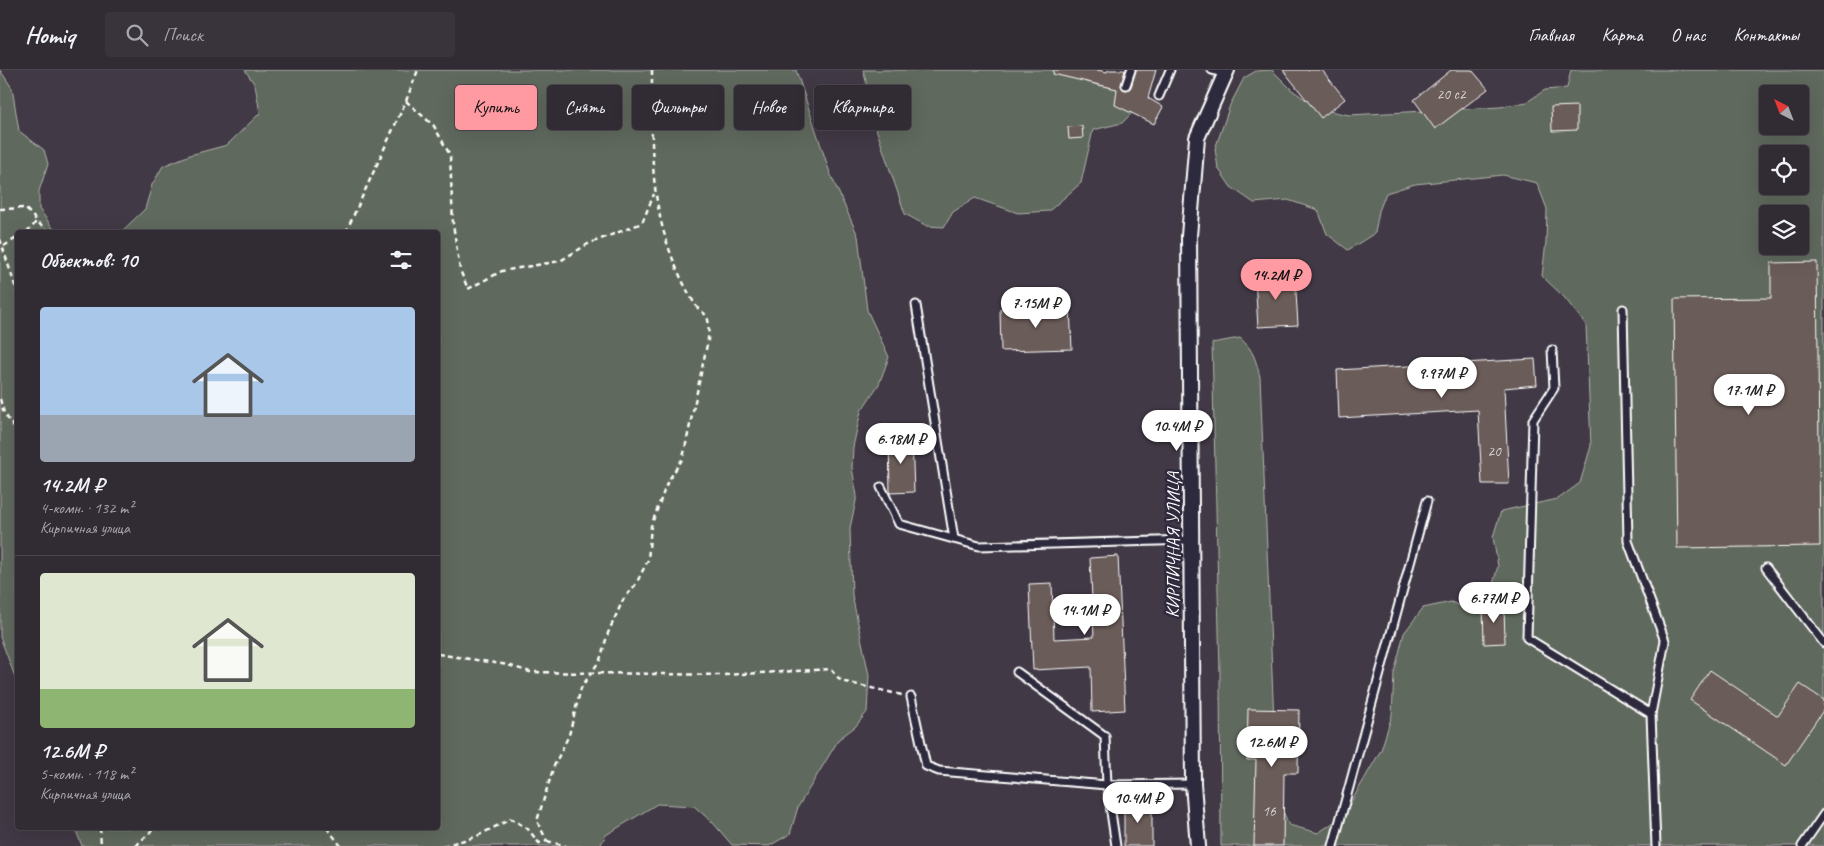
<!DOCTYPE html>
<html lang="ru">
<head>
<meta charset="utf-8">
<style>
  body { margin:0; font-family:Caveat,sans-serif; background:#39333c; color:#f1f3f6; height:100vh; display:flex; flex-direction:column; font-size:19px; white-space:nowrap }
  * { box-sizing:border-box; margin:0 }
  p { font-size:16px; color:#a8a7ac }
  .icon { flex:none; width:28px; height:28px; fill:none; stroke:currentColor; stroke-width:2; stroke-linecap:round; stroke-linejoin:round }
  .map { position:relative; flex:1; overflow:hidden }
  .details { position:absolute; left:15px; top:160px; width:425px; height:600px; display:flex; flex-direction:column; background:#312b34; border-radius:5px; box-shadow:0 5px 20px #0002,0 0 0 1px #4c474f }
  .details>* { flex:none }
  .guide { position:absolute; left:455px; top:15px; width:475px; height:45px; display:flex; gap:10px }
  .needle { width:32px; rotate:318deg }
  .buttons { position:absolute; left:1759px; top:15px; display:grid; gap:10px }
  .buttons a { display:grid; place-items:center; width:50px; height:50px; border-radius:5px; background:#312b34; box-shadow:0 5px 20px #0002,0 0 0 1px #4c474f; font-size:25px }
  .price { position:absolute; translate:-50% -42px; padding:0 11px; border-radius:18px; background:#fff; color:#222; font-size:16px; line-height:32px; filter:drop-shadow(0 1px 2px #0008) }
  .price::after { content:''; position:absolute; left:50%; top:30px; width:15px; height:11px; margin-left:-8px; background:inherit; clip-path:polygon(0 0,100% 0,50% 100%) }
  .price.active { background:#ff9aa2; color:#111 }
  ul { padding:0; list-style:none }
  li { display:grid; align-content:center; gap:10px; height:265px; padding:0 25px }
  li+li { border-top:1px solid #4c474f }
  li span { display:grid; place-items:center; height:155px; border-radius:5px; color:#555 }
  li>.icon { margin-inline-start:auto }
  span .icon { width:90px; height:90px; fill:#fffc; stroke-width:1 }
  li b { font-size:21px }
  h2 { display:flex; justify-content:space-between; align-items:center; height:60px; padding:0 25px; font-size:21px }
  .pill { padding:0 18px; border-radius:5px; background:#312b34; box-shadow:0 5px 20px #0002,0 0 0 1px #4c474f; font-size:18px; line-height:45px }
  .pill.active { background:#ff9aa2; color:#111 }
  header { display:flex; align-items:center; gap:30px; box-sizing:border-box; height:70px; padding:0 25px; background:#312b34; border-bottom:1px solid #4c474f }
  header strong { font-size:24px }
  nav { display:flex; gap:28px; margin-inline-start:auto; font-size:18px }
  .search { width:350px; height:45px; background:#39333c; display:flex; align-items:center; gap:12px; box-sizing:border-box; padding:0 18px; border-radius:5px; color:#a8a7ac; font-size:19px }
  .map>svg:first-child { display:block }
</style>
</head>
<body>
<header>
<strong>Homiq</strong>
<div class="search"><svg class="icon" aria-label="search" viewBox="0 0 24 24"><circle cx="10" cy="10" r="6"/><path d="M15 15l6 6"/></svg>Поиск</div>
<nav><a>Главная</a><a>Карта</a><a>О нас</a><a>Контакты</a></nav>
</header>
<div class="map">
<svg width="1824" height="776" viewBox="0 0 1824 776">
  <rect width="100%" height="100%" fill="#413945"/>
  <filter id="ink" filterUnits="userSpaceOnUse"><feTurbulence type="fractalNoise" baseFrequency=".02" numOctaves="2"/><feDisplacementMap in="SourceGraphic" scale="10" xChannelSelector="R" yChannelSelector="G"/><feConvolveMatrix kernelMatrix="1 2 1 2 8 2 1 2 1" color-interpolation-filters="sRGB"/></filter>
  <g filter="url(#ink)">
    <g fill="#61695d" stroke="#b0b4ae" fill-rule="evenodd">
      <path d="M0 0 12 18 19 61 44 80 48 94 39 121V139L56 162H18L17 612 0 567Z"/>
      <path d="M245 0H796L830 103 858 166 867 240 889 287 879 314 861 341 853 377 852 398 857 426 850 458 852 525 869 605 867 642 856 656 839 669 798 737 790 764 769 776 732 775 714 754 694 736 657 734 606 765 600 776H82L75 758H438V162H121L145 139 152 115 163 96 190 85 227 75 260 43 255 15Z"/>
      <path d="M863 0H1050L1097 15 1129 21 1133 42 1122 53 1093 60 1081 113 1049 141 1018 143 975 128 953 142 944 157 927 156 905 144 869 38 866 11Z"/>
      <path d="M1272 0 1292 20 1319 39 1349 45 1500 37 1527 32 1545 20 1567 18 1571 0H1824V776H1221L1220 604 1212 273 1240 268C1254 280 1256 291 1260 307L1277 727 1289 755 1318 763 1343 746 1381 680 1392 645 1394 603 1404 563 1423 538 1451 532 1471 540 1488 532 1498 496 1493 467 1501 441 1558 429 1580 413 1591 376 1586 255 1564 227 1542 206 1546 172 1547 139 1537 113 1503 105 1415 114 1386 123 1379 141 1375 163 1348 180 1327 164 1318 140 1288 130 1254 133 1231 117 1218 98 1215 79 1230 35 1244 8 1256 1ZM1768 24H1800V56H1768ZM1768 84H1800V116H1768ZM1768 144H1800V176H1768Z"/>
    </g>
    <g fill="#6b5b59" stroke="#fff">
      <path d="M1054 0H1097L1107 2 1108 0H1125L1121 16 1127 20 1131 17 1136 0H1156L1148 28 1163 37 1154 54 1115 35 1117 19 1053 4Z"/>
      <path d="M1283 0H1322L1345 29 1321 48Z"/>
      <path d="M1451 0H1472L1488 19 1435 59 1414 30Z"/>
      <path d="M1577 36V60L1552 61 1551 37Z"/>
      <path d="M1082 56 1083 68 1069 69 1068 57Z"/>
      <path d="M1817 192 1820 476 1677 478 1674 229 1771 228V193Z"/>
      <path d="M1295 206 1298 255 1258 257 1255 208Z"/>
      <path d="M1070 237 1072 279 1001 281 1000 239Z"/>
      <path d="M1535 289 1537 315 1504 318 1509 414H1482L1478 340 1339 348 1337 300Z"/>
      <path d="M889 367H912L914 422 890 423Z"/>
      <path d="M1118 486 1125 640 1092 642 1091 597 1033 600 1029 514 1052 513 1054 569 1094 567 1090 488Z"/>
      <path d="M1504 535 1505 573 1484 574 1483 536Z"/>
      <path d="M1710 600 1778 646 1800 614 1824 630V639L1786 695 1690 630Z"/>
      <path d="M1248 639 1299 640 1298 703H1284L1283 776H1254L1256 690H1247Z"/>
      <rect x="1124" y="733" width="28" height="43"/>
    </g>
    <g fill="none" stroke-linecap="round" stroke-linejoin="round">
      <defs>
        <g id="service">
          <path d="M1212 0 1225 4"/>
          <path d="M1126 15 1131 0"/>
          <path d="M1159 26 1170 0"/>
          <path d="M916 235 954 469"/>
          <path d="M1623 239 1628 471 1665 571 1651 644 1656 776"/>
          <path d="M1552 280 1554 318 1533 350 1527 568 1651 644"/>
          <path d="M881 417 899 454 979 476 1192 470"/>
          <path d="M1766 498 1824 573"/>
          <path d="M1017 602 1105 666 1107 715 1116 776"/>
          <path d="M911 627 926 696 939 701 1107 715 1193 714"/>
          <path d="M1333 776 1427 431"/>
          <path d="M1802 776 1824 744"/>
        </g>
        <path id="minor" d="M1198 776 1193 714 1189 166 1197 68 1227 0"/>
      </defs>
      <use href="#service" stroke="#fff" stroke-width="11"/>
      <use href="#minor" stroke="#fff" stroke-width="18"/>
      <g stroke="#fff" stroke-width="2.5" stroke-dasharray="5 4" stroke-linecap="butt">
        <path d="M406 31 434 56 450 85 453 154 460 200 468 219 502 201 560 191 588 174 642 153 654 124"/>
        <path d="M0 139 25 138 47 162"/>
        <path d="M26 162 31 159 37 150"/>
        <path d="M346 162 406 31 418 0"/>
        <path d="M0 169 18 225"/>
        <path d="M4 176 18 167"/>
        <path d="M0 329 4 343 18 363"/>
        <path d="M438 584 508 595 530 602 723 605 831 599 841 611 902 625"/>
        <path d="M100 758 101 776"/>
        <path d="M327 758 341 776"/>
        <path d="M547 771 566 776"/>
        <path d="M136 776 154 758"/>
        <path d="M443 776 475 767 511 749 527 758 539 773 547 771 537 751 554 696 569 665 581 618 600 590 608 563 623 530 636 514 648 490 651 456 667 413 683 388 708 270C708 263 710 253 707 247 705 243 699 240 696 236 682 213 670 186 663 159 649 108 652 53 652 0"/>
      </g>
      <use href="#service" stroke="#2f2a3d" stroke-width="7"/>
      <use href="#minor" stroke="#2f2a3d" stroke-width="14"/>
    </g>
  </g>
  <g text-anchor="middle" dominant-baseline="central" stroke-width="5" stroke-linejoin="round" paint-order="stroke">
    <g font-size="15" fill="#dad6d6">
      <text x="1451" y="24">20 с2</text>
      <text x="1494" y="381">20</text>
      <text x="1269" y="741">16</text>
    </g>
    <g font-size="18" fill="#fff" stroke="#2f2a3d">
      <text transform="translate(1173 475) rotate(-90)">КИРПИЧНАЯ УЛИЦА</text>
    </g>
  </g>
</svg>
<div class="buttons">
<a><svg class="needle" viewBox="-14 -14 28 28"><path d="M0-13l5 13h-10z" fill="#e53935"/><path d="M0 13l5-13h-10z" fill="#a8a7ac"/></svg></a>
<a><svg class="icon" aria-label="locate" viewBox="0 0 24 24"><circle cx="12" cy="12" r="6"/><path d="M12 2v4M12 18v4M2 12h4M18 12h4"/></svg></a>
<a><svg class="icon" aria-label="layers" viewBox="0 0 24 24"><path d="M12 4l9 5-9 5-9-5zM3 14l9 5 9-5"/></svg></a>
</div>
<b class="price active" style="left:1276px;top:231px">14.2M ₽</b>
<b class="price" style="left:1036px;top:259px">7.15M ₽</b>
<b class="price" style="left:1442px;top:329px">9.97M ₽</b>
<b class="price" style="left:1749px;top:346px">17.1M ₽</b>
<b class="price" style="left:1177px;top:382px">10.4M ₽</b>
<b class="price" style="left:901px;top:395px">6.18M ₽</b>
<b class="price" style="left:1494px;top:554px">6.77M ₽</b>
<b class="price" style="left:1085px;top:566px">14.1M ₽</b>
<b class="price" style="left:1272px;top:698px">12.6M ₽</b>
<b class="price" style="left:1138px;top:754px">10.4M ₽</b>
<div class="guide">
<a class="pill active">Купить</a>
<a class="pill">Снять</a>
<a class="pill">Фильтры</a>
<a class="pill">Новое</a>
<a class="pill">Квартира</a>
</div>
<section class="details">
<h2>Объектов: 10<svg class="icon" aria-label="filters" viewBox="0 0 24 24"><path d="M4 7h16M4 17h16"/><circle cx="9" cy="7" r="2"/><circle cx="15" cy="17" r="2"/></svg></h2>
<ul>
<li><span style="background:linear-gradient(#a9c7e8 70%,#9aa5b1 0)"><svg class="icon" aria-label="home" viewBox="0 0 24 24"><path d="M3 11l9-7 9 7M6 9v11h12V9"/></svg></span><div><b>14.2M ₽</b><p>4-комн. · 132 m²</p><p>Кирпичная улица</p></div></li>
<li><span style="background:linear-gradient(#dfe7d0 75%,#8fb573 0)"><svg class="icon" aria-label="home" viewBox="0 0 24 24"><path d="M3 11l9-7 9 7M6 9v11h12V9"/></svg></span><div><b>12.6M ₽</b><p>5-комн. · 118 m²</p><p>Кирпичная улица</p></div></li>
</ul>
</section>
</div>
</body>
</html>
